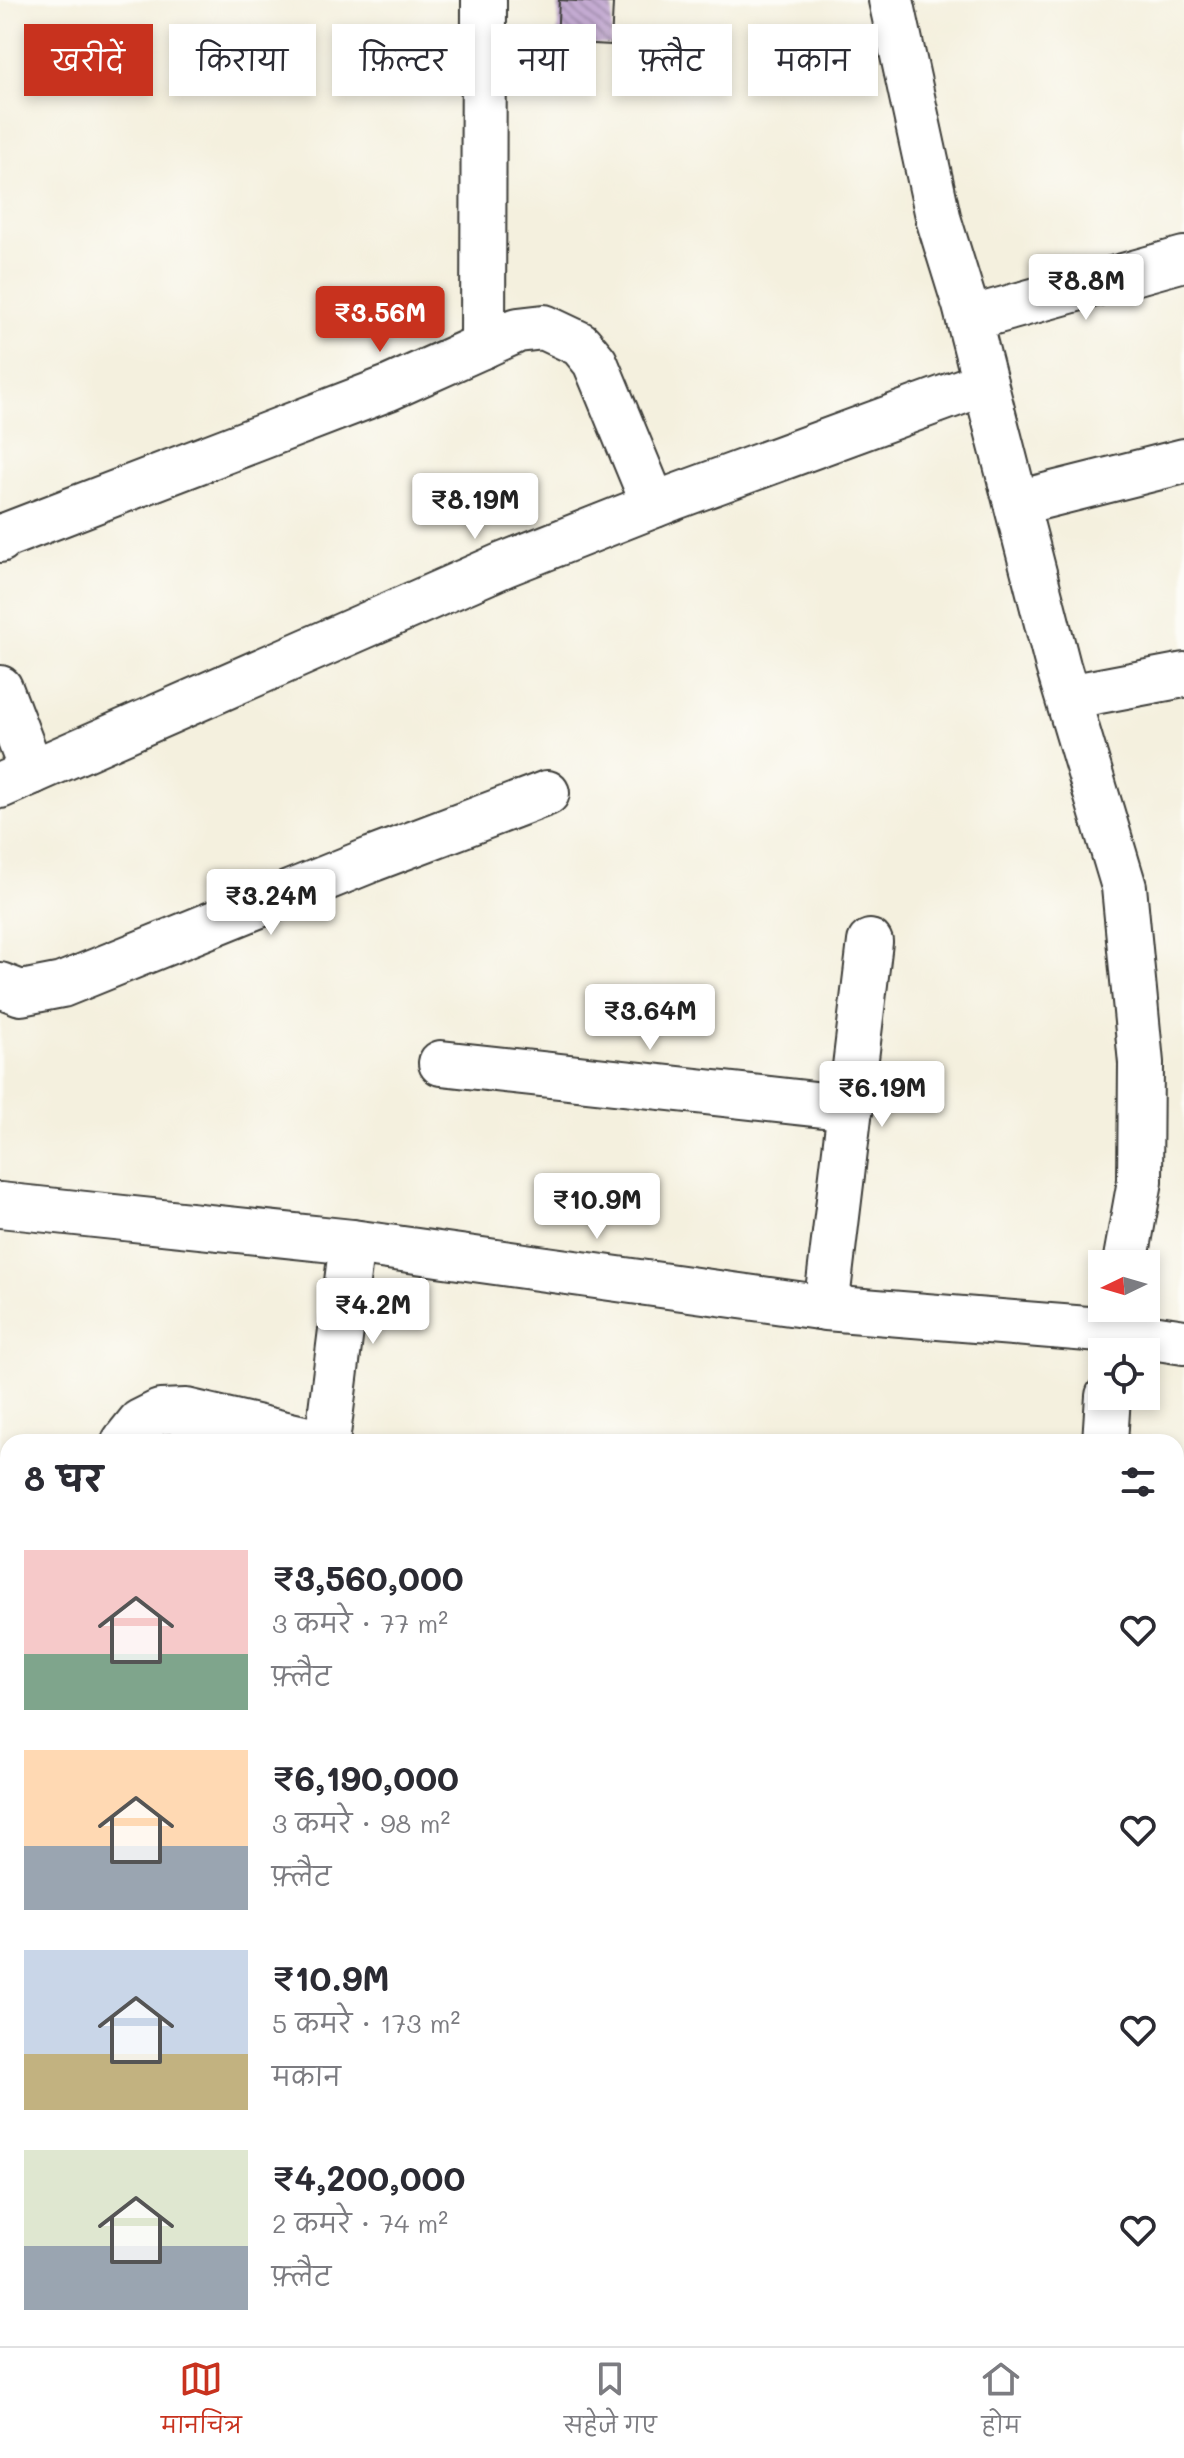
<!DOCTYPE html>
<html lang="hi">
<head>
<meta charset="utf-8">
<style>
  body { margin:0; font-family:Mali,"Playpen Sans Deva",sans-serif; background:#f7f7f7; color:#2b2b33; height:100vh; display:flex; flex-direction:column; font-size:30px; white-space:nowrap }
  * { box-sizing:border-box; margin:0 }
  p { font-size:26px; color:#7c7c81 }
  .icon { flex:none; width:44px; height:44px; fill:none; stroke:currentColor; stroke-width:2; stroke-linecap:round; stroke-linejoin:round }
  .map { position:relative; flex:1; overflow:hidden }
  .sheet { position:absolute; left:0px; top:1434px; width:1184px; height:912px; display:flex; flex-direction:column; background:#fff; border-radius:24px 24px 0 0; box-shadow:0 4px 12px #0003 }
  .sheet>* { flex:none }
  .top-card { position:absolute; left:24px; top:24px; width:1136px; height:72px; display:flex; gap:16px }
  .needle { width:52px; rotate:265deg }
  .buttons { position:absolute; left:1088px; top:1250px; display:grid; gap:16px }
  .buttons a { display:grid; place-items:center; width:72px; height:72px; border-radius:0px; background:#fff; box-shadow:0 4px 12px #0003; font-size:40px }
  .price { position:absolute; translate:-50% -68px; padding:0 18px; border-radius:8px; background:#fff; color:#222; font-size:26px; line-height:52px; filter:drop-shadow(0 2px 4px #0008) }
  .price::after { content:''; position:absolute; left:50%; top:48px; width:24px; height:18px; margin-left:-12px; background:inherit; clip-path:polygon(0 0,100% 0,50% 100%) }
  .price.on { background:#c8321e; color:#fff }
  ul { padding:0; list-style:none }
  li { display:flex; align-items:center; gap:24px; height:200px; padding:0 24px }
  li span { display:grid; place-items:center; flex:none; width:224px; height:160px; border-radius:0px; color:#555 }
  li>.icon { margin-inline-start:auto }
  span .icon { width:96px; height:96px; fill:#fffc; stroke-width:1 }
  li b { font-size:34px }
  h2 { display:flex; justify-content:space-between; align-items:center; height:96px; padding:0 24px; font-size:34px }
  .pill { padding:0 28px; border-radius:0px; background:#fff; box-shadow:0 4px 12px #0003; font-size:28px; line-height:72px }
  .pill.on { background:#c8321e; color:#fff }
  .dock { display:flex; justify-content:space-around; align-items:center; height:112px; border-top:2px solid #e1e1e2; background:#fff; font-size:22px; color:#7c7c81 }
  .dock a { display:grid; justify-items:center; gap:4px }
  .dock .on { color:#c8321e }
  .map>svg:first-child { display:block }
</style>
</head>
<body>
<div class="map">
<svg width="1184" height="2346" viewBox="0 0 1184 2346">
  <defs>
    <pattern id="building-back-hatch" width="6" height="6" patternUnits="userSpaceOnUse" patternTransform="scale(2)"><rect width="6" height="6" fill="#c4abd2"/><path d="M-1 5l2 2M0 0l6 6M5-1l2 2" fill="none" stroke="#9e8aaa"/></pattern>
  </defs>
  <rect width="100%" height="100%" fill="#fdfcf7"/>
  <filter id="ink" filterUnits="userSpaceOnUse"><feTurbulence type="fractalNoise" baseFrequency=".0125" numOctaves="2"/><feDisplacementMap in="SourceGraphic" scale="16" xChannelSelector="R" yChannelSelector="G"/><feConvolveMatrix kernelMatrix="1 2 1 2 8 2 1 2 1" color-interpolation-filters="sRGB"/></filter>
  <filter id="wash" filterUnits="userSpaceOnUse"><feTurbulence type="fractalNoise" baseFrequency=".006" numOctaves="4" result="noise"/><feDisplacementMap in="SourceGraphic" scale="32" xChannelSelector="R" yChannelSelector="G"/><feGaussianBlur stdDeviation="1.8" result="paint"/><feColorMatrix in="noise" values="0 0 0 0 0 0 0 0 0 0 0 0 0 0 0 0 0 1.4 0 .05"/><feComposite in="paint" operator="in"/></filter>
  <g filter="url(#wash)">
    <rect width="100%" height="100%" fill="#f4f0de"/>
    <g id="blocks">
      <g fill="url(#building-back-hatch)">
        <path d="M559 0 613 3 611 45 557 42Z"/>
        <path d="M1176 2072 1184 2073V2119L1176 2118Z"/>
        <path d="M529 2338H595L593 2346H527Z"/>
        <path d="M789 2338H867L865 2346H817Z"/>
        <path d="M1083 2338H1163L1161 2346H1081Z"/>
      </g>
    </g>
  </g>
  <g filter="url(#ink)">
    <use href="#blocks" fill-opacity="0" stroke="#3c3c39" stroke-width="2"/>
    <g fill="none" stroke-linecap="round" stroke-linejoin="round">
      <defs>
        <g id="street">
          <path d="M891 0 939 221 965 305 1058 666 1124 887 1141 1063 1140 1181 1125 1264"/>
          <path d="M969 319 1184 259"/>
          <path d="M483 346 484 0"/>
          <path d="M1017 503 1184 461"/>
          <path d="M0 540 4 536 389 388 518 330 544 327 580 344 595 362 654 505"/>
          <path d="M0 688 32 772"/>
          <path d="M1068 697 1184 675"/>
          <path d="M0 786 503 565 675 497 985 383"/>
          <path d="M0 985 21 993 62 985 373 859 547 793"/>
          <path d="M441 1063 851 1108"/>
          <path d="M0 1205 352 1242 826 1308 1113 1331 1184 1342"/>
          <path d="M826 1308 870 942"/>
          <path d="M124 1442 140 1422 160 1412 186 1411 320 1442"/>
          <path d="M327 1442 352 1242"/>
          <path d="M1105 1442 1108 1396"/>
          <path d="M1176 1906 1184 1908"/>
          <path d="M0 2297 8 2299"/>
          <path d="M1176 2327 1184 2297"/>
          <path d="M287 2338 348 2346"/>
          <path d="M427 2346 431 2338"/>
          <path d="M778 2346 780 2338"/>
        </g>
      </defs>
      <use href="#street" stroke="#3c3c39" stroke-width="48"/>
      <use href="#street" stroke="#fff" stroke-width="44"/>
    </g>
  </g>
</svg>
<div class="buttons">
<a><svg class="needle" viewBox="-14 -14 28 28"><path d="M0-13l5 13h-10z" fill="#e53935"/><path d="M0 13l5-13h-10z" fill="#7c7c81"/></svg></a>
<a><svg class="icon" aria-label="locate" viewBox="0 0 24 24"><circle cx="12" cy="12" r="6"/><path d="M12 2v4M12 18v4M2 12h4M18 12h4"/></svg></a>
</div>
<b class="price" style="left:1086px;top:322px">₹8.8M</b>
<b class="price on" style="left:380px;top:354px">₹3.56M</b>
<b class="price" style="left:475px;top:541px">₹8.19M</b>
<b class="price" style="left:271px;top:937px">₹3.24M</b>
<b class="price" style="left:650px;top:1052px">₹3.64M</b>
<b class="price" style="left:882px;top:1129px">₹6.19M</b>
<b class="price" style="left:597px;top:1241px">₹10.9M</b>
<b class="price" style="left:373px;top:1346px">₹4.2M</b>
<div class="top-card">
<a class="pill on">खरीदें</a>
<a class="pill">किराया</a>
<a class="pill">फ़िल्टर</a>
<a class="pill">नया</a>
<a class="pill">फ़्लैट</a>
<a class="pill">मकान</a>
</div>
<section class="sheet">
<h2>8 घर<svg class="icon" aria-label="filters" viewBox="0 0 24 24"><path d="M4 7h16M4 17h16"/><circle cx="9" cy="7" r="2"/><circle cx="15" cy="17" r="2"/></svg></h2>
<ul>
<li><span style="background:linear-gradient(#f6c9c9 65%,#7fa58c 0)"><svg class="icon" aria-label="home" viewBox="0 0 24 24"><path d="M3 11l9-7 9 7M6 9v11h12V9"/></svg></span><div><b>₹3,560,000</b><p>3 कमरे · 77 m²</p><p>फ़्लैट</p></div><svg class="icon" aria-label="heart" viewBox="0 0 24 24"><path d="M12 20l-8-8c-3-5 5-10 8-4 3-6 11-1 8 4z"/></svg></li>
<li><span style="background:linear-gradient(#ffd9b3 60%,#9aa5b1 0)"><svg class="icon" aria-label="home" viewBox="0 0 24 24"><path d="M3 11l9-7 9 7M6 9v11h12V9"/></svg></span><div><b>₹6,190,000</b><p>3 कमरे · 98 m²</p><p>फ़्लैट</p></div><svg class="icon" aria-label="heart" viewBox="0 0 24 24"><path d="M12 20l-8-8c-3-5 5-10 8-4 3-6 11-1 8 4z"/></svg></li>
<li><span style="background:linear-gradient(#c9d6e8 65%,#c2b280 0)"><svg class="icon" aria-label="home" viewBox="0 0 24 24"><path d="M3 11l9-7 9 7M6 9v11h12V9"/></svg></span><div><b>₹10.9M</b><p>5 कमरे · 173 m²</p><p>मकान</p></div><svg class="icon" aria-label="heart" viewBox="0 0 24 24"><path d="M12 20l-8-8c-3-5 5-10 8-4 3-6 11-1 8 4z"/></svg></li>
<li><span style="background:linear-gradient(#dfe7d0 60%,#9aa5b1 0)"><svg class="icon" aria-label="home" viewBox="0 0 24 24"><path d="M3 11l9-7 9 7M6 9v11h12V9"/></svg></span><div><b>₹4,200,000</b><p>2 कमरे · 74 m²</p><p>फ़्लैट</p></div><svg class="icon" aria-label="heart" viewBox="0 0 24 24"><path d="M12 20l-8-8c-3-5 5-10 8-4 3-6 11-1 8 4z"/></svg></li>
</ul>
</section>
</div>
<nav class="dock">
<a class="on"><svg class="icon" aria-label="map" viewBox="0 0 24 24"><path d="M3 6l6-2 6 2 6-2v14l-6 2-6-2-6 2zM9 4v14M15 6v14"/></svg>मानचित्र</a>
<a><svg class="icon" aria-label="saved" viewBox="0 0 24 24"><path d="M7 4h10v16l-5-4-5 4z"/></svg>सहेजे गए</a>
<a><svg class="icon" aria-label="home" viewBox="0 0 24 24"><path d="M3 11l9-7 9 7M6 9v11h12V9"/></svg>होम</a>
</nav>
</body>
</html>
